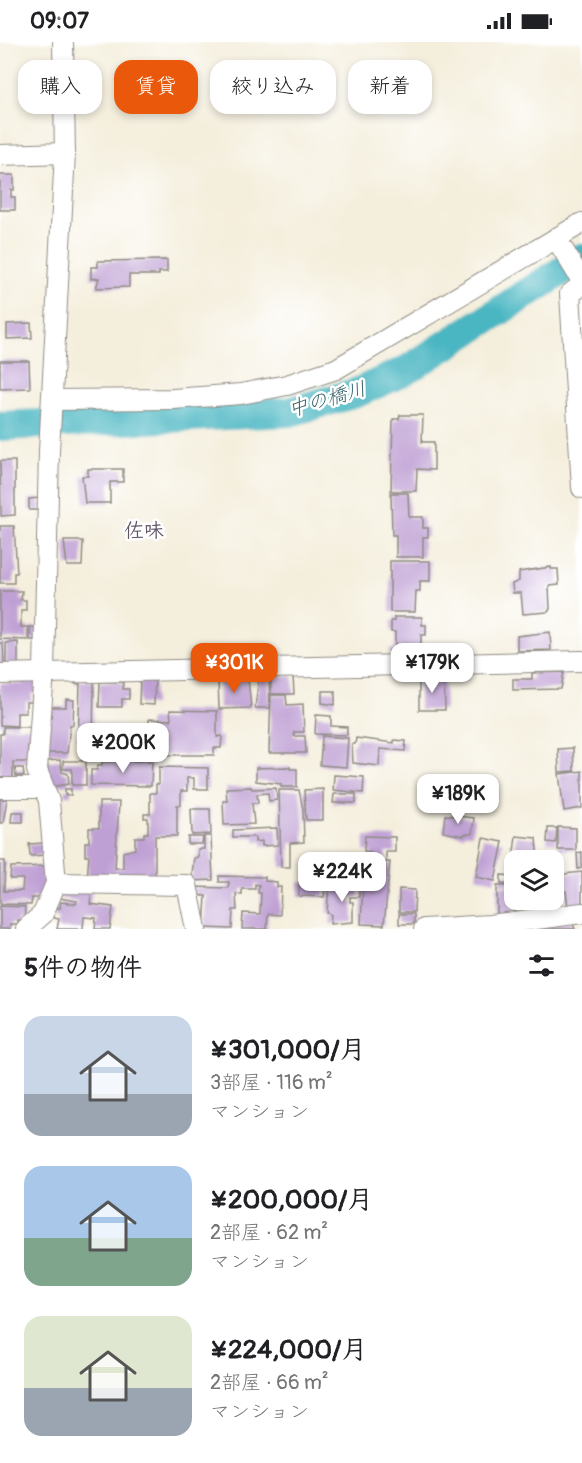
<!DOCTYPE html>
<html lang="ja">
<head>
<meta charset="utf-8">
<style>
  body { margin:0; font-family:Pangolin,"Klee One",sans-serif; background:#f2f2f2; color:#202124; height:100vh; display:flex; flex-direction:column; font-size:22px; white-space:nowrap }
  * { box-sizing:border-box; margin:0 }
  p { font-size:20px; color:#757577 }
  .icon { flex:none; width:33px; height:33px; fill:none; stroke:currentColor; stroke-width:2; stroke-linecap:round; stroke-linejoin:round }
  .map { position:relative; height:887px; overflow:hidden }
  .sheet { display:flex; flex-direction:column; background:#fff; flex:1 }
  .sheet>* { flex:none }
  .banner { position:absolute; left:18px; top:18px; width:546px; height:54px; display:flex; gap:12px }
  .controls { position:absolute; left:504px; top:808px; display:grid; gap:12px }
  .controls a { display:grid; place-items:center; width:60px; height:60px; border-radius:12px; background:#fff; box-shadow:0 3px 9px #0003; font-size:30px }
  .price { position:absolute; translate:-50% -51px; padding:0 14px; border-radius:12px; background:#fff; color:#222; font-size:20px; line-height:39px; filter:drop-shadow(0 2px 3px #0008) }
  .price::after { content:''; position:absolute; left:50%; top:36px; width:18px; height:14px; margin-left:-9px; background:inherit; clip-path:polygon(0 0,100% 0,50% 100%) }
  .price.on { background:#ea580c; color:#fff }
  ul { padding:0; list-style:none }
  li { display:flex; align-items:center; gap:18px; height:150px; padding:0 24px }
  li span { display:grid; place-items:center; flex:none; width:168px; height:120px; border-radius:18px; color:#555 }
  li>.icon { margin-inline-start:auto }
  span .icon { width:72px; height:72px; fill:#fffc; stroke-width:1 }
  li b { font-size:26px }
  h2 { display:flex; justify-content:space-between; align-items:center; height:72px; padding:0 24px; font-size:26px }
  .chip { padding:0 21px; border-radius:18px; background:#fff; box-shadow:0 3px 9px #0003; font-size:21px; line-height:54px }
  .chip.on { background:#ea580c; color:#fff }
  .status { display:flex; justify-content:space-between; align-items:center; height:42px; padding:0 30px; background:#fff; direction:ltr }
  .status svg { height:16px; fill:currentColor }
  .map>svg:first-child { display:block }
</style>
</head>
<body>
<div class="status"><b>09:07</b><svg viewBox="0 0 49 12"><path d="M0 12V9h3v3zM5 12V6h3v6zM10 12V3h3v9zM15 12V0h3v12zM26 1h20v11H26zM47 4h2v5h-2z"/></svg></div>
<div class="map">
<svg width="582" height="887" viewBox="0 0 582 887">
  <rect width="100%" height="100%" fill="#fff"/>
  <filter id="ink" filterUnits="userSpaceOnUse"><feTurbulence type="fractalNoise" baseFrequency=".0167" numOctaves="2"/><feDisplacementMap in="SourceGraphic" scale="12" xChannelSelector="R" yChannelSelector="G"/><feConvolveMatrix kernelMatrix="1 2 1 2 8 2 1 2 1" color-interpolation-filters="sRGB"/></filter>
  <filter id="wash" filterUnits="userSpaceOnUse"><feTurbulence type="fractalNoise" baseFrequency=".008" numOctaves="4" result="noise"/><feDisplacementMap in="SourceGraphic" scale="24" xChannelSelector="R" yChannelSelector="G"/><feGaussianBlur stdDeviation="1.35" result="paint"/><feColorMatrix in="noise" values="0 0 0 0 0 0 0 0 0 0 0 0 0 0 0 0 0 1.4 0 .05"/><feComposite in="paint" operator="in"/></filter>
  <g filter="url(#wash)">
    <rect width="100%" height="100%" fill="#f4eedc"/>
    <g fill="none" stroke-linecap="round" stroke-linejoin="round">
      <path stroke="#48b6c2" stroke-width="30" d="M0 384 289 370 356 351 407 328 582 216"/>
    </g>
    <g id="blocks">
      <g fill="#bfa0d4">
        <path d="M0 133H14V148H11V155H15V168H0Z"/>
        <path d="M167 218V230H159V233H129V245L96 246 99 236 91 237V225H98V219Z"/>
        <path d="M31 281 32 296 7 297V282Z"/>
        <path d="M0 319H29L30 346 0 347Z"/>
        <path d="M400 373H423L422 400H434V428L417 427 416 449H391L393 377H399Z"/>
        <path d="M0 419H15V473L1 474Z"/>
        <path d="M88 427H123V440H110V461H85L82 434H88Z"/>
        <path d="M391 451H408L409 475H423V486H428V495H423V515H396V493H392Z"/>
        <path d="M40 456V468H29V457Z"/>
        <path d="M0 484H14L17 531H14V541H0Z"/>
        <path d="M64 499H83L82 524H67Z"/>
        <path d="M390 519H430V539H420V549H416L415 570H390Z"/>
        <path d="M551 525V527H558L559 543 549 544 550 567 548 570 523 572 521 551H513L512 542 519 539V530Z"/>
        <path d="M0 549H22L21 558H26V568H21V585H28V598L0 597Z"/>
        <path d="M394 575H422V583H426V593H421V612H390V608H395V590H391V579H394Z"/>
        <rect x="30" y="585" width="7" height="13"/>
        <path d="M550 590 551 608 517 609V594Z"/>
        <path d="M18 600V625H6V601Z"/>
        <path d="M0 601H3L4 624H0Z"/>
        <path d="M564 630 561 647 513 648V637H532V631Z"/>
        <path d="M293 634 294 652H271V635Z"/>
        <path d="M259 635H269L270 666H255Z"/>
        <path d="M444 635 445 668H419V636Z"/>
        <path d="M218 637H248L251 666 219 667Z"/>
        <path d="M140 638 155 639 154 663 139 662Z"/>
        <path d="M23 639 39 640 38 652 32 651V660H26V671H17V684L0 683V641L23 642Z"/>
        <path d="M75 639H94L93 700H78L80 642H75Z"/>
        <path d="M100 640H123V647H129V657H122V665H99Z"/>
        <path d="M322 649H335V663L322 661Z"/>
        <path d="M271 653H286L287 663 303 662 304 690H294V694H305L306 711H269Z"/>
        <path d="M66 657 74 658 73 683H70L67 711H45L48 665H66Z"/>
        <path d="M170 668 217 669V695L222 694 221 706H214V713H148V700H144V694H149V677L171 678Z"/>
        <path d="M316 673 331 674V684L347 685V693L315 692Z"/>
        <path d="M3 685H31L33 704H28V720H13V738H0V692H3Z"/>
        <path d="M322 694 348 696 346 725 320 723Z"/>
        <path d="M356 696 394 701V698L406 699 405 709 380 707 379 724 353 721 352 702H355Z"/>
        <path d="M573 706 574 729 559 730 558 707Z"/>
        <path d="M60 718 62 730 68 732 69 742 50 745 47 719Z"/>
        <path d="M63 719H86V743H72V727H63Z"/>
        <path d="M122 719H152L151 744 91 743V728H97L98 723H102V720Z"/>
        <path d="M159 725 208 726V747H194V736H187V749H181V763H177V794H155V838L87 837 89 814H85V800H89V786H99V760H119L115 826H123V810L135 807V795H144V791H148V776H144V772H150V751H156V742H159Z"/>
        <path d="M290 725V727H297V745H281V742L256 739V726Z"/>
        <path d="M15 726H23L24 734H16Z"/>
        <path d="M582 729V766L564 769 559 732Z"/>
        <path d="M334 733 364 735 363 751 333 748Z"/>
        <path d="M251 745 252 747 276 746 277 758 269 759 268 751 257 752 258 761H252L254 782 224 783 223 759H227L226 746Z"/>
        <rect x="65" y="747" width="6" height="6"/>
        <path d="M323 747V778H306L304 748Z"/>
        <path d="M279 748H299L303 767 304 800 290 801V825H281Z"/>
        <path d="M453 749 469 750 468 763 453 762Z"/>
        <path d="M334 752H356V761H333Z"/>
        <path d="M0 757H7L3 781H0Z"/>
        <path d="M191 767H210L211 792 192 793Z"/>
        <path d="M12 770H23V780H11Z"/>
        <path d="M445 773 474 776 472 792H464V794L443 790Z"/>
        <path d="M558 785 576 786V808H558Z"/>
        <path d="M277 786 278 803 262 804V799L255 800V795H233V788Z"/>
        <path d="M548 786H557L556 801 547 800Z"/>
        <path d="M204 794H211L213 838 191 839 194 816 198 815V807H204Z"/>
        <path d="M365 794 395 795V810H386V820H390L384 883 361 882 364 819H371V810L364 809Z"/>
        <path d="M516 794 536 796 538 819 513 818Z"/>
        <path d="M188 795H203L202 802H188Z"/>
        <path d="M483 796 503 800 495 839 476 835Z"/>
        <path d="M44 801 47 813 30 814 29 802Z"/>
        <path d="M582 810V826L578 827 577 811Z"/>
        <path d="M0 819H5L4 849H22L23 837H10L11 825 50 824 46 830 45 856H32L31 863 0 862Z"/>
        <path d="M582 830V864L568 866 566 849 554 851V837L564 836V832Z"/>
        <path d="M501 833 514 834V843L501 842Z"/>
        <path d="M219 834 265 835V839L277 840V845H281L280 873 268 872 267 887H242L243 871 260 872 261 851H258L259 843 255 842V847H242V853L236 852 237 868H233L232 887 204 886 206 854 192 853 193 845 228 846 229 840H219Z"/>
        <path d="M311 838 325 839 324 855 299 854V840L311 841Z"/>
        <path d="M329 843H359V855H350V860H353V880L330 882 331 872 327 871Z"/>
        <path d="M497 844H512L515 875 497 876Z"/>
        <path d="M60 846 92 848 90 862 113 865 110 887H95L96 876 84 875 83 887H57L59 877 54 876 55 866H60L61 860 76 862 77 859 59 856Z"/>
        <path d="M399 847 415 848 414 870H399Z"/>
        <path d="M0 864 25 865 24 878H18V882H10V887H0Z"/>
        <rect x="399" y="872" width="15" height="10"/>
        <path d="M572 879 575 887H511Z"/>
      </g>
    </g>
  </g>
  <g filter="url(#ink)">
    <use href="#blocks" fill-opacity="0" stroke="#908c84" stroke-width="1.5"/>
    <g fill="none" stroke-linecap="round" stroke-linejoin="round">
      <defs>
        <g id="minor">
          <path d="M0 113 65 111"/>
          <path d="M556 196 582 239"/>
          <path d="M582 243 570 252 582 446"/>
          <path d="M52 358 173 357 241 352 287 343 336 327 582 181"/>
          <path d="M0 632 582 619"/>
          <path d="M0 746H42"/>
          <path d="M56 841 187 843 196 887"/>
          <path d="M26 887 43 872 56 841 49 759 37 728 44 629 49 409 65 111 63 0"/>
          <path d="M424 887 490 883 582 871"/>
        </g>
      </defs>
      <use href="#minor" stroke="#908c84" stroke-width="22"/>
      <use href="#minor" stroke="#fff" stroke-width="20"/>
    </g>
  </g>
  <g text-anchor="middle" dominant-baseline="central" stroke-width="5" stroke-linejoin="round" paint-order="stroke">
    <g font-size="20" font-style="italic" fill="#376367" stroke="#fff">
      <text transform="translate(327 357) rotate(-16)">中の橋川</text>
    </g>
    <g font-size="20" font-weight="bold" fill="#5f5466" stroke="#fff">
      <text x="144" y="488">佐味</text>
    </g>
  </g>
</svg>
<div class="controls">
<a><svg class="icon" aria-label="layers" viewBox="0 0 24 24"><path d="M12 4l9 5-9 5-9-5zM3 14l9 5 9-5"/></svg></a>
</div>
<b class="price on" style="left:234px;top:652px">¥301K</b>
<b class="price" style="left:432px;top:652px">¥179K</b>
<b class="price" style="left:123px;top:732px">¥200K</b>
<b class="price" style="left:458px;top:783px">¥189K</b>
<b class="price" style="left:342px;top:861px">¥224K</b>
<div class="banner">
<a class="chip">購入</a>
<a class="chip on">賃貸</a>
<a class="chip">絞り込み</a>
<a class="chip">新着</a>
</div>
</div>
<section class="sheet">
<h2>5件の物件<svg class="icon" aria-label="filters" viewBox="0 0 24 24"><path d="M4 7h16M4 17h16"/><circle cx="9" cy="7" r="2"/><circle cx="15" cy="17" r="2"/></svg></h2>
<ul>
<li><span style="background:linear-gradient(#c9d6e8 65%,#9aa5b1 0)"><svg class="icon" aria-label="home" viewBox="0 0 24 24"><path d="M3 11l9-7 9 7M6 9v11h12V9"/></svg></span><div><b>¥301,000/月</b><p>3部屋 · 116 m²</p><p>マンション</p></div></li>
<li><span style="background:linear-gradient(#a9c7e8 60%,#7fa58c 0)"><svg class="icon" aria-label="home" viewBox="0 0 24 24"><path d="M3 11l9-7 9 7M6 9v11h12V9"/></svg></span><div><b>¥200,000/月</b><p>2部屋 · 62 m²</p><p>マンション</p></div></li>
<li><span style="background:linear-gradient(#dfe7d0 60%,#9aa5b1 0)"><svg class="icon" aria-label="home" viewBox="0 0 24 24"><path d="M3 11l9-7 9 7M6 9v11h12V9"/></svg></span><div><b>¥224,000/月</b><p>2部屋 · 66 m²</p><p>マンション</p></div></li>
</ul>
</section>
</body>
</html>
